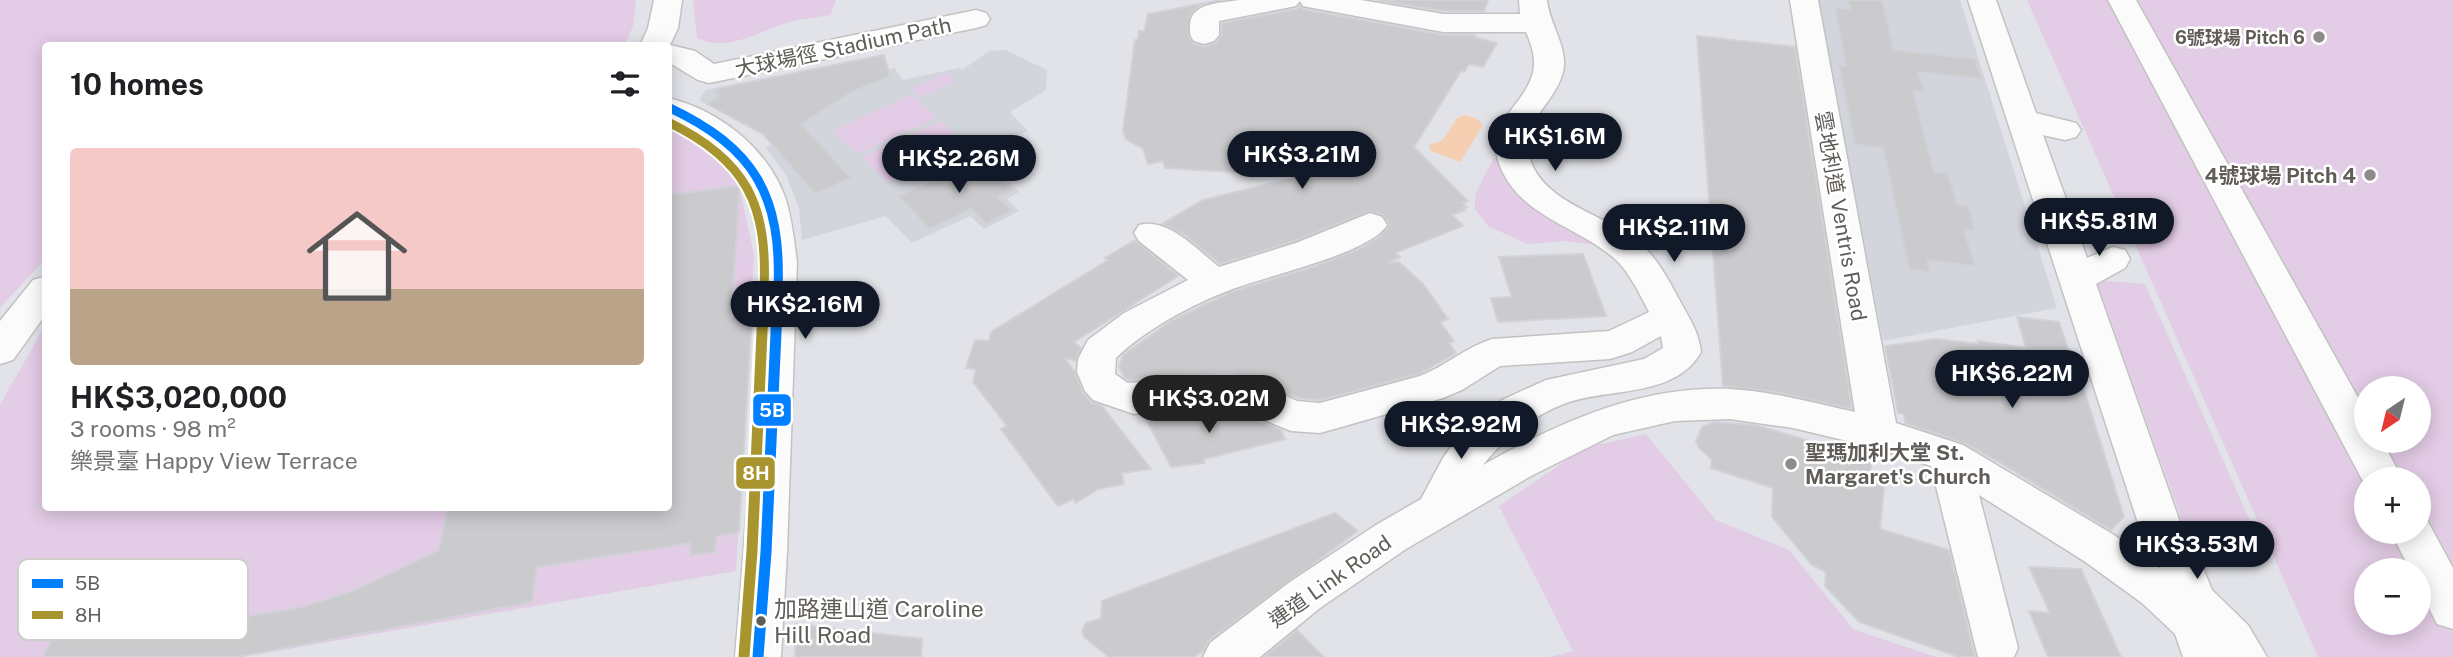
<!DOCTYPE html>
<html lang="en">
<head>
<meta charset="utf-8">
<style>
  body { margin:0; font-family:"Public Sans","Noto Sans TC",sans-serif; background:#f2f2f2; color:#202124; height:100vh; display:flex; flex-direction:column; font-size:26px; white-space:nowrap }
  * { box-sizing:border-box; margin:0 }
  p { font-size:23px; color:#757577 }
  .icon { flex:none; width:38px; height:38px; fill:none; stroke:currentColor; stroke-width:2; stroke-linecap:round; stroke-linejoin:round }
  .map { position:relative; flex:1; overflow:hidden }
  .panel { position:absolute; left:42px; top:42px; width:630px; height:469px; display:flex; flex-direction:column; background:#fff; border-radius:7px; box-shadow:0 4px 18px #0003 }
  .panel>* { flex:none }
  .needle { width:46px; rotate:215deg }
  .buttons { position:absolute; left:2354px; top:376px; display:grid; gap:14px }
  .buttons a { display:grid; place-items:center; width:77px; height:77px; border-radius:50%; background:#fff; box-shadow:0 4px 18px #0003; font-size:35px }
  .price { position:absolute; translate:-50% -60px; padding:0 16px; border-radius:24px; background:#111827; color:#fff; font-size:23px; line-height:46px; filter:drop-shadow(0 2px 4px #0008) }
  .price::after { content:''; position:absolute; left:50%; top:42px; width:21px; height:16px; margin-left:-10px; background:inherit; clip-path:polygon(0 0,100% 0,50% 100%) }
  .price.selected { background:#222; color:#fff }
  ul { padding:0; list-style:none }
  li { display:grid; align-content:center; gap:14px; height:371px; padding:0 28px }
  li span { display:grid; place-items:center; height:217px; border-radius:7px; color:#555 }
  li>.icon { margin-inline-start:auto }
  span .icon { width:126px; height:126px; fill:#fffc; stroke-width:1 }
  li b { font-size:30px }
  h2 { display:flex; justify-content:space-between; align-items:center; height:84px; padding:0 28px; font-size:30px }
  .map>svg:first-child { display:block }
</style>
</head>
<body>
<div class="map">
<svg width="2453" height="657" viewBox="0 0 2453 657">
  <rect width="100%" height="100%" fill="#e2e3e8"/>
  <g fill="#d3d5dc">
    <path d="M1817 0H1960L2057 308 1883 341Z"/>
    <path d="M1006 50 1047 70 1046 90 1010 112 1028 131 990 149 983 156 1019 192 1007 199 1019 211 984 229 970 216 912 243 886 216 802 240 799 208 786 175 766 148 775 141 699 100 706 90 845 63 850 77 895 68 902 80 959 68 962 70 989 51Z"/>
  </g>
  <g fill="#e3cce6" fill-rule="evenodd">
    <path d="M0 0H635L636 3 633 27 624 45 46 46 45 259 0 308Z"/>
    <path d="M693 0H836L830 15C814 18 796 19 781 25 754 34 725 52 697 38Z"/>
    <path d="M2027 0H2453V657H2318ZM2366 388H2418V441H2366ZM2366 480H2418V532H2366ZM2366 570H2418V623H2366Z"/>
    <path d="M946 73 955 81 921 97 911 89Z"/>
    <path d="M911 95 936 118 857 154 833 130Z"/>
    <path d="M941 121 966 144 887 182 862 157Z"/>
    <path d="M669 125 691 138 725 166 739 183 754 256 736 571 242 657H0V405L45 325 46 508H668Z"/>
    <path d="M1494 157 1500 161 1601 246 1567 241 1527 244 1488 226 1475 209V195Z"/>
    <path d="M2096 280 2145 284 2266 557 2191 546Z"/>
    <path d="M1646 434 1716 520 1789 550 1853 629 1936 657H1551L1573 651 1499 506 1584 448Z"/>
  </g>
  <path fill="#f6cfb2" d="M1464 115 1476 118 1482 123V127L1460 162 1431 151 1429 145 1443 140 1457 118Z"/>
  <g fill="#cbcbce" stroke="#d1d2d8" stroke-width="2">
    <path d="M1220 0 1200 5 1190 15 1188 33 1193 44 1205 47 1216 43 1222 35V23L1297 9 1300 6 1302 9 1443 35H1475L1474 37 1497 43 1483 67 1469 64 1464 72 1461 71 1414 147 1468 201 1462 203 1467 207 1463 208 1465 210 1452 215 1463 226 1395 253 1400 257 1386 263 1399 262 1423 284 1448 319 1440 322 1454 341 1449 343 1456 353 1419 374 1320 400 1298 398 1270 386 1231 373 1130 380 1125 378 1119 367 1123 355 1171 321 1231 292 1316 266 1361 248 1378 238 1390 225 1383 215 1369 211 1295 241 1220 264 1183 234 1162 224 1203 200 1301 176 1165 168 1163 161 1148 164 1143 149 1126 139 1123 131 1135 40H1138L1139 31 1144 32 1148 14Z"/>
    <path d="M1377 0H1488L1484 11H1443Z"/>
    <path d="M1848 0H1882L1894 50 1975 59 1982 79 1918 72 1924 92 1913 91 1934 172 1948 173 1957 204 1968 206 1975 230H1964L1975 266 1927 260 1930 272 1909 269 1883 148 1855 144 1839 65 1846 66 1835 8 1850 9Z"/>
    <path d="M1697 36 1795 47 1852 409 1777 392 1723 386Z"/>
    <path d="M884 55 890 76 854 91 801 124 851 178 815 194 763 134 707 104 719 96 715 89Z"/>
    <path d="M979 158 1012 190 997 197 1012 210 986 224 971 209 930 229 898 196Z"/>
    <path d="M740 186 731 316 752 313 739 532 717 536 715 552 691 555V543L537 567 532 602 236 657H43L57 628 91 633 173 629 303 607 358 589 439 550 448 508H668V195Z"/>
    <path d="M1135 240 1178 276 1074 342 1081 348 1075 361 1064 357 1074 371 1083 393 1091 402 1102 406 1151 469 1122 473 1124 484 1098 489 1076 503 1073 499 1058 506 1001 429 1007 426 973 382 976 369 966 368 975 340 989 341 991 332 1108 260 1105 258Z"/>
    <path d="M1583 254 1606 316 1498 322 1491 298 1512 297 1499 257Z"/>
    <path d="M2017 317 2059 322 2070 355H2073L2124 517 2111 530 1999 462 1964 443 1905 423 1904 414 1898 413 1885 346 1936 339 1979 344 1978 341 2026 348Z"/>
    <path d="M1230 409 1281 430 1285 439 1204 459V463L1171 467 1145 417Z"/>
    <path d="M1714 422 1755 425 1872 459 1870 472 1885 477 1880 529 1949 550 1975 657H1959L1859 622 1825 586 1826 572 1811 564 1772 517 1773 488 1711 468 1712 460 1699 448 1696 441 1702 427Z"/>
    <path d="M1335 513 1358 531 1208 641 1204 650 1194 657H1109L1084 637 1082 631 1086 623 1101 619 1102 601Z"/>
    <path d="M2029 567 2081 569 2121 657H2048L2029 611 2050 613Z"/>
    <path d="M796 624 922 639 921 657H795Z"/>
    <path d="M1297 630 1324 657H1264Z"/>
  </g>
  <g fill="none" stroke-linecap="round" stroke-linejoin="round">
    <defs>
      <g id="minor">
        <path d="M654 0H682L678 28 670 45 695 51 714 64 976 10 986 13 990 19 986 25 976 28 709 83 698 80 668 62V46H640L648 28Z"/>
        <path d="M1239 0H1361L1443 14H1520L1519 0H1547C1549 24 1569 48 1563 72 1555 104 1518 123 1530 159 1544 204 1606 214 1638 242 1658 258 1669 281 1681 303 1690 319 1699 333 1701 352 1676 397 1612 388 1569 402 1535 414 1505 437 1483 465 1560 422 1639 386 1729 389 1771 391 1814 403 1855 412L1790 0H1818L1896 423 1963 445 2114 535 2161 569 2142 535 1968 0H1996L2036 113 2076 123 2081 130 2076 137 2065 140 2043 135 2087 258 2113 247 2125 250 2130 259 2125 268 2096 284 2182 528 2194 546 2212 590 2248 625 2267 657H2183L2175 634 2142 603 2084 561 1979 495 2018 648 2014 657H1978L1931 466 1877 448 1793 428 1730 419 1675 421 1613 435 1531 476 1406 549 1320 608 1260 657H1203L1210 643 1290 582 1376 525 1421 499 1443 458 1456 440 1486 411 1504 399 1546 380 1644 359 1663 348 1661 336 1632 352 1610 359 1500 366 1462 390 1443 398 1320 433 1291 431 1230 406 1134 414 1093 400 1085 391 1077 372 1078 359 1088 340 1124 313 1188 280 1139 241 1134 233 1139 225C1168 217 1197 250 1219 267L1296 243 1370 213 1382 217 1387 225C1369 254 1265 276 1230 290 1191 305 1146 329 1116 358L1115 374 1128 383 1230 376 1269 388 1297 401 1320 403 1420 376C1446 366 1466 347 1492 339L1609 331 1649 312C1639 293 1630 273 1614 258 1574 224 1515 215 1498 160 1485 119 1534 100 1534 63 1534 52 1530 41 1526 32H1443L1313 8 1303 6 1300 1 1296 6 1286 8 1219 21V35L1214 41 1204 44 1194 41C1189 35 1190 32 1190 24 1192 2 1222 3 1239 0Z"/>
        <path d="M2108 0H2136L2366 412V441H2382L2403 480H2366V487Z"/>
        <path d="M668 98C719 110 767 148 785 197 792 218 794 240 797 262L787 552 781 657H735C743 569 749 480 754 392 758 329 774 240 745 182 731 153 697 131 668 119Z"/>
        <path d="M46 276V314L13 360 0 364V321L33 280Z"/>
        <path d="M2418 517 2427 520 2453 568V629L2437 624 2418 586V570H2410L2391 532H2418Z"/>
      </g>
    </defs>
    <use href="#minor" stroke="#c3c2c2" stroke-width="3"/>
    <use href="#minor" fill="#fbfbfc" fill-rule="evenodd"/>
    <defs>
      <path id="bus-1-far1" d="M668 107C755 148 782 195 778 291"/>
      <path id="bus-1" d="M758 657 766 552 778 289"/>
      <path id="bus-2-far1" d="M668 122C747 160 768 205 764 291"/>
      <path id="bus-2" d="M744 656 752 551 764 289"/>
    </defs>
    <use href="#bus-1-far1" stroke="#fff" stroke-width="13"/>
    <use href="#bus-1" stroke="#fff" stroke-width="17"/>
    <use href="#bus-2-far1" stroke="#fff" stroke-width="13"/>
    <use href="#bus-2" stroke="#fff" stroke-width="17"/>
    <use href="#bus-1-far1" stroke="#0080ff" stroke-width="9"/>
    <use href="#bus-1" stroke="#0080ff" stroke-width="11"/>
    <use href="#bus-2-far1" stroke="#a89530" stroke-width="9"/>
    <use href="#bus-2" stroke="#a89530" stroke-width="11"/>
  </g>
  <g fill="#8e8b8a" stroke="#fff" stroke-width="2.5">
    <circle cx="2319" cy="37" r="7"/>
    <circle cx="2370" cy="175" r="7"/>
    <circle cx="1791" cy="464" r="7"/>
  </g>
  <circle fill="#605c58" stroke="#fff" stroke-width="2.5" cx="761" cy="621" r="6"/>
  <g text-anchor="middle" dominant-baseline="central" stroke-width="5" stroke-linejoin="round" paint-order="stroke">
    <g font-size="18" font-weight="bold" fill="#605c58" stroke="#fff" text-anchor="end">
      <text x="2305" y="37">6號球場 Pitch 6</text>
    </g>
    <g font-size="21" fill="#605c58" stroke="#fff">
      <text transform="translate(843 47) rotate(-12)">大球場徑 Stadium Path</text>
      <text transform="translate(1841 216) rotate(80)">雲地利道 Ventris Road</text>
      <text transform="translate(1330 581) rotate(-35)">連道 Link Road</text>
    </g>
    <g font-size="21" font-weight="bold" fill="#605c58" stroke="#fff" text-anchor="end">
      <text x="2356" y="175">4號球場 Pitch 4</text>
      <text x="1805" y="452" text-anchor="start">聖瑪加利大堂 St.<tspan x="1805" dy="24">Margaret's Church</tspan></text>
    </g>
    <g font-size="23" fill="#605c58" stroke="#fff" text-anchor="start">
      <text x="774" y="608">加路連山道 Caroline<tspan x="774" dy="26">Hill Road</tspan></text>
    </g>
  </g>
  <rect x="18" y="559" width="230" height="81" rx="10" fill="#fff" stroke="#cfcecd" stroke-width="2"/>
  <rect x="32" y="579" width="31" height="9" fill="#0080ff"/>
  <rect x="32" y="611" width="31" height="8" fill="#a89530"/>
  <g font-size="19" fill="#605c58">
    <text x="75" y="590">5B</text>
    <text x="75" y="622">8H</text>
  </g>
  <g stroke="#fff" stroke-width="2.5">
    <rect x="752" y="393" width="40" height="34" rx="7" fill="#0080ff"/>
    <rect x="735" y="456" width="41" height="34" rx="7" fill="#a89530"/>
  </g>
  <g font-size="19" text-anchor="middle" font-weight="bold" fill="#fff">
    <text x="772" y="417">5B</text>
    <text x="756" y="480">8H</text>
  </g>
</svg>
<div class="buttons">
<a><svg class="needle" viewBox="-14 -14 28 28"><path d="M0-13l5 13h-10z" fill="#e53935"/><path d="M0 13l5-13h-10z" fill="#757577"/></svg></a>
<a>+</a>
<a>−</a>
</div>
<b class="price" style="left:1555px;top:173px">HK$1.6M</b>
<b class="price" style="left:1302px;top:191px">HK$3.21M</b>
<b class="price" style="left:959px;top:195px">HK$2.26M</b>
<b class="price" style="left:2099px;top:258px">HK$5.81M</b>
<b class="price" style="left:1674px;top:264px">HK$2.11M</b>
<b class="price" style="left:805px;top:341px">HK$2.16M</b>
<b class="price" style="left:2012px;top:410px">HK$6.22M</b>
<b class="price selected" style="left:1209px;top:435px">HK$3.02M</b>
<b class="price" style="left:1461px;top:461px">HK$2.92M</b>
<b class="price" style="left:2197px;top:581px">HK$3.53M</b>
<section class="panel">
<h2>10 homes<svg class="icon" aria-label="filters" viewBox="0 0 24 24"><path d="M4 7h16M4 17h16"/><circle cx="9" cy="7" r="2"/><circle cx="15" cy="17" r="2"/></svg></h2>
<ul>
<li><span style="background:linear-gradient(#f6c9c9 65%,#b9a48a 0)"><svg class="icon" aria-label="home" viewBox="0 0 24 24"><path d="M3 11l9-7 9 7M6 9v11h12V9"/></svg></span><div><b>HK$3,020,000</b><p>3 rooms · 98 m²</p><p>樂景臺 Happy View Terrace</p></div></li>
</ul>
</section>
</div>
</body>
</html>
